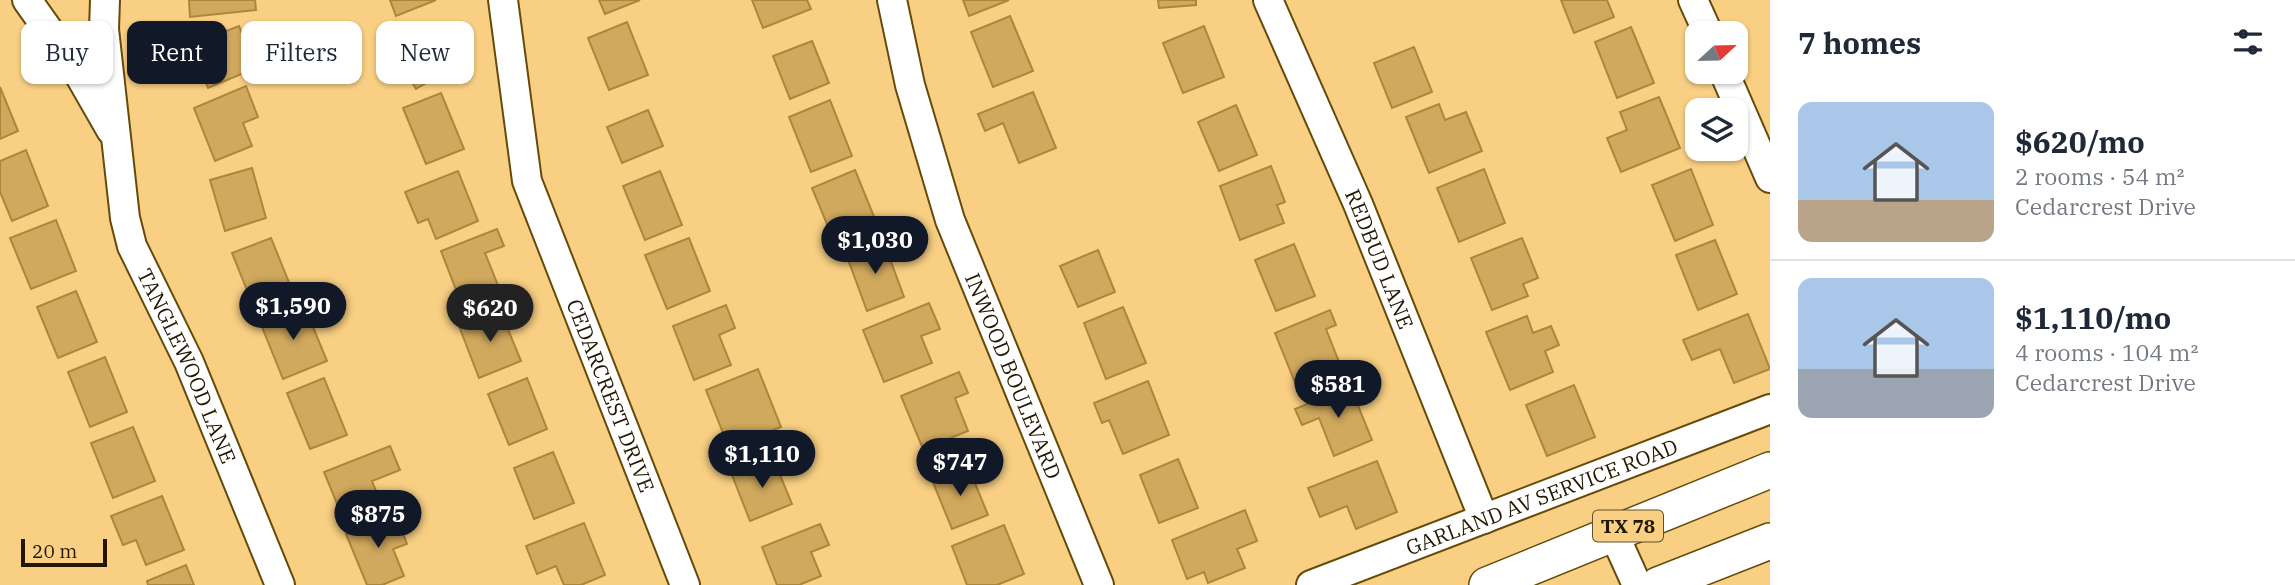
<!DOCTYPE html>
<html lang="en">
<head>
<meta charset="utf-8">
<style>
  body { margin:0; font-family:"IBM Plex Serif",serif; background:#f6f6f7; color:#1f2937; height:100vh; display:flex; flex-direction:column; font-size:26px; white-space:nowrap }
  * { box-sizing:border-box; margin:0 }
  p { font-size:23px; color:#747a83 }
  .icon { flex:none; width:38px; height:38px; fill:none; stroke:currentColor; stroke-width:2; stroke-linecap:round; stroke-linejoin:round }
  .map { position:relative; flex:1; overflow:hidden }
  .drawer { display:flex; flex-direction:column; background:#fff; width:525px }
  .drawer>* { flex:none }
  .top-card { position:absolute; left:21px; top:21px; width:665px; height:63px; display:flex; gap:14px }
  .needle { width:46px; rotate:68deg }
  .controls { position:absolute; left:1685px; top:21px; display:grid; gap:14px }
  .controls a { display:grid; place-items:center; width:63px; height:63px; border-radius:14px; background:#fff; box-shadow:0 2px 5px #0004; font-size:35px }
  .scale { position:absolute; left:21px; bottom:18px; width:86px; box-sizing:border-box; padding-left:7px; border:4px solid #231701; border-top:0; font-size:19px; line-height:24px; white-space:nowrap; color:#231701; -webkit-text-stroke:5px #f8cf83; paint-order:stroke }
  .price { position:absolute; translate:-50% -60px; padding:0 16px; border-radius:24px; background:#111827; color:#fff; font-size:23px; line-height:46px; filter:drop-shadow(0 2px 4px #0008) }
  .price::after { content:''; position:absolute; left:50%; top:42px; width:21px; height:16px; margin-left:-10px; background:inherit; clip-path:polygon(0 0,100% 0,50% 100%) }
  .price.on { background:#222; color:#fff }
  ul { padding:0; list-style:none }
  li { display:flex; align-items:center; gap:21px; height:175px; padding:0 28px }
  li+li { border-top:2px solid #e0e1e3 }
  li span { display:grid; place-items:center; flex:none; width:196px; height:140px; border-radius:14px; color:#555 }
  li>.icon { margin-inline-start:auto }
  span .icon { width:84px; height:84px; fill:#fffc; stroke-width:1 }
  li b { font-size:30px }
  h2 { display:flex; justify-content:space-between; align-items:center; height:84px; padding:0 28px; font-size:30px }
  .chip { padding:0 24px; border-radius:14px; background:#fff; box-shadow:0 2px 5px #0004; font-size:24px; line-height:63px }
  .chip.on { background:#111827; color:#fff }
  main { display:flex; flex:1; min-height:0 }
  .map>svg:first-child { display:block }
</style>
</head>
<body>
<main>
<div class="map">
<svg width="1770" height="585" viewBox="0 0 1770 585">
  <rect width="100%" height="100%" fill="#f8cf83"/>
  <g fill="#d1a95e" stroke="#ad863a" stroke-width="2">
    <path d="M189 0H255L256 10 190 17Z"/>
    <path d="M390 0H436L396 16Z"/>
    <path d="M599 0H640L605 14Z"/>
    <path d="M752 0H807L811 9 763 28Z"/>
    <path d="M963 0H1009L969 16Z"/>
    <path d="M1158 0H1196V5L1159 8Z"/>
    <path d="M1561 0H1607L1614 17 1574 33Z"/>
    <path d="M1010 16 1033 71 993 87 971 32Z"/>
    <path d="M627 22 648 75 609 90 588 38Z"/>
    <path d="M239 26 256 68 208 88 190 45Z"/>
    <path d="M1204 26 1224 77 1183 93 1163 43Z"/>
    <path d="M1631 27 1654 83 1617 98 1595 42Z"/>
    <path d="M812 41 829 83 790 99 773 56Z"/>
    <path d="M1414 47 1432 92 1392 108 1374 63Z"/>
    <path d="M427 52 440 75 416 89 403 67Z"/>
    <path d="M246 86 258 117 243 123 252 146 215 161 194 108Z"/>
    <path d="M0 87 18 131 0 139Z"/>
    <path d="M1033 92 1056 148 1019 163 1003 123 985 131 978 114Z"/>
    <path d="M441 93 464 149 426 164 403 108Z"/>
    <path d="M1659 97 1680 148 1621 172 1607 138 1627 130 1620 112Z"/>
    <path d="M830 100 852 156 811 172 789 117Z"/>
    <path d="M1439 104 1445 120 1466 112 1482 151 1429 173 1406 117Z"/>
    <path d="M1236 105 1257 155 1219 171 1198 122Z"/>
    <path d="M648 110 663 146 622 163 607 127Z"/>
    <path d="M26 150 48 206 12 221 0 192V161Z"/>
    <path d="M1271 166 1285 202 1277 205 1284 223 1240 240 1220 186Z"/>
    <path d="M252 168 266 218 225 231 210 180Z"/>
    <path d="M1484 169 1505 223 1459 242 1437 188Z"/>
    <path d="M1691 169 1713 225 1675 241 1652 185Z"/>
    <path d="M855 170 877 224 834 241 812 188Z"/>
    <path d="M458 171 478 221 436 239 428 219 418 223 405 192Z"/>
    <path d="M660 171 682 225 645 240 623 186Z"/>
    <path d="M56 220 76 271 31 289 10 238Z"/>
    <path d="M497 229 504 246 485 253 501 293 463 308 441 251Z"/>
    <path d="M271 238 292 290 253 305 232 253Z"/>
    <path d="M689 238 710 291 667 309 645 255Z"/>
    <path d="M1522 238 1538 278 1523 284 1528 296 1492 310 1471 258Z"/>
    <path d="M883 240 904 297 867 311 846 254Z"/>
    <path d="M1715 240 1737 294 1698 310 1676 255Z"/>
    <path d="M1294 244 1315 296 1276 311 1255 260Z"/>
    <path d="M1098 250 1115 292 1078 307 1060 266Z"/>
    <path d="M76 291 97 342 58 358 37 307Z"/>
    <path d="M929 303 940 329 921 336 932 363 884 382 863 330Z"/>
    <path d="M304 305 327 361 283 379 260 322Z"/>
    <path d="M726 305 735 328 719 335 731 365 694 380 673 326Z"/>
    <path d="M1123 307 1146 363 1106 379 1084 323Z"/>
    <path d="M500 310 521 361 479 378 459 326Z"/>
    <path d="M1330 310 1336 325 1326 329 1341 367 1296 385 1275 333Z"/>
    <path d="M1748 314 1770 369 1734 383 1720 349 1692 360 1683 340Z"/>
    <path d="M1527 316 1533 333 1551 326 1559 345 1545 351 1553 372 1510 390 1486 332Z"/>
    <path d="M105 357 127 412 90 427 68 372Z"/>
    <path d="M758 369 781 427 729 448 706 390Z"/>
    <path d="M959 372 968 393 955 398 968 431 923 449 901 396Z"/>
    <path d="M324 378 347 435 310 449 287 393Z"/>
    <path d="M527 378 547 429 509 445 488 394Z"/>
    <path d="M1148 381 1169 435 1123 454 1109 420 1102 423 1094 403Z"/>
    <path d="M1574 385 1595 437 1547 456 1526 405Z"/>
    <path d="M1350 386 1372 440 1334 456 1319 418 1302 425 1295 409Z"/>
    <path d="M133 427 155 481 113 498 91 443Z"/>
    <path d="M390 446 400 470 372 481 380 501 342 516 324 472Z"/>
    <path d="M553 452 574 503 534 519 514 468Z"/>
    <path d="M773 458 792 504 750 521 732 475Z"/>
    <path d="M1178 459 1198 508 1159 523 1140 475Z"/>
    <path d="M1377 461 1397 512 1356 529 1347 506 1320 517 1308 488Z"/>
    <path d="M968 466 988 515 952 529 932 480Z"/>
    <path d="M162 496 184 550 146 565 136 540 123 545 111 516Z"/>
    <path d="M1245 510 1257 541 1237 549 1245 568 1208 583 1204 572 1187 579 1172 540Z"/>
    <path d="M395 514 407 544 393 549 404 576 382 585H367L346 534Z"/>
    <path d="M584 523 605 575 581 585H564L556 566 537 574 526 546Z"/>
    <path d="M820 524 829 545 811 552 821 576 799 585H777L762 547Z"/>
    <path d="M1004 525 1024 574 997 585H967L952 546Z"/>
    <path d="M186 565 194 585H148L147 581Z"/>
  </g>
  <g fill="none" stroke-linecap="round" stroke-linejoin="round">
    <defs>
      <g id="minor">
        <path d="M27 0 76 69 111 130"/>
        <path id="s1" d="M105 0 104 29 125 218 132 246 189 362 280 585"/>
        <path id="s2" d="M503 0 527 181 685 585"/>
        <path id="s3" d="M892 0 910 85 950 220 1099 585"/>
        <path id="s4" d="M1268 0 1358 204 1484 519"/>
        <path d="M1693 0 1708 33"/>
        <path d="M1724 72 1770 178"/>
        <path d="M1613 532 1637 585"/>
        <path id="s5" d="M1311 585 1770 409"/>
      </g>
      <g id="major">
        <path d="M1487 585 1770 470"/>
        <path d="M1658 585 1770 541"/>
      </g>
    </defs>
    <use href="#minor" stroke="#664a09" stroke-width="32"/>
    <use href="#major" stroke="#664a09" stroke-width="38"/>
    <use href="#minor" stroke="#fff" stroke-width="28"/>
    <use href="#major" stroke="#fff" stroke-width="35"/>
  </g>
  <g text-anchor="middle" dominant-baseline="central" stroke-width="6" stroke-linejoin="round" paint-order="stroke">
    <rect fill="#f8cf83" stroke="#634e28" stroke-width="2" x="1593" y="510.5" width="70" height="31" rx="5"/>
    <g font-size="19" font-weight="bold" fill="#231701">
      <text x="1628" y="526">TX 78</text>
    </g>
    <g font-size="21" fill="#231701" stroke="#f8cf83">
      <text stroke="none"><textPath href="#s4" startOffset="282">REDBUD LANE</textPath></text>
      <text stroke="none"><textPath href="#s1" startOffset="380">TANGLEWOOD LANE</textPath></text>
      <text stroke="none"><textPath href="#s3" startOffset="396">INWOOD BOULEVARD</textPath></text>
      <text stroke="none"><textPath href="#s2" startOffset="413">CEDARCREST DRIVE</textPath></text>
      <text stroke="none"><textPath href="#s5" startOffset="247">GARLAND AV SERVICE ROAD</textPath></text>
    </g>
  </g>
</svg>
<div class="controls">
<a><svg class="needle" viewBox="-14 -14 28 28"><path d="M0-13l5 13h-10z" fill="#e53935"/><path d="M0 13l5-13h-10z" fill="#747a83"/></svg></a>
<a><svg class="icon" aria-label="layers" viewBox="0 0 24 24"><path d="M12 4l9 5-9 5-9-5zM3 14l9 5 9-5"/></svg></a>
</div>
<div class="scale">20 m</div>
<b class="price" style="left:875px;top:276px">$1,030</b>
<b class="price" style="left:293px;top:342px">$1,590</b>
<b class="price on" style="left:490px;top:344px">$620</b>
<b class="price" style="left:1338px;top:420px">$581</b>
<b class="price" style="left:762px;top:490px">$1,110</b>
<b class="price" style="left:960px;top:498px">$747</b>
<b class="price" style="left:378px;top:550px">$875</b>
<div class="top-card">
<a class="chip">Buy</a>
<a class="chip on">Rent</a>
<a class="chip">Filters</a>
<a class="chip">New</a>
</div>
</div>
<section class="drawer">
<h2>7 homes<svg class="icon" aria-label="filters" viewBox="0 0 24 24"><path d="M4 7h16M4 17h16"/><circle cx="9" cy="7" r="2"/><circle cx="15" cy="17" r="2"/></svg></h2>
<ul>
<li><span style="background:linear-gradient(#a9c7e8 70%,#b9a48a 0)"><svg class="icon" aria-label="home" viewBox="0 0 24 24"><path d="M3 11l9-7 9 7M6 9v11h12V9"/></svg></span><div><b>$620/mo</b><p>2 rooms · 54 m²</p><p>Cedarcrest Drive</p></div></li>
<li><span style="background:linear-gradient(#a9c7e8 65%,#9aa5b1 0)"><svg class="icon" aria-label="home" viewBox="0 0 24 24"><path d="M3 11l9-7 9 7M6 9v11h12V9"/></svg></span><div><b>$1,110/mo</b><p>4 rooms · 104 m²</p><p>Cedarcrest Drive</p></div></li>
</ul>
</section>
</main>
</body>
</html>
